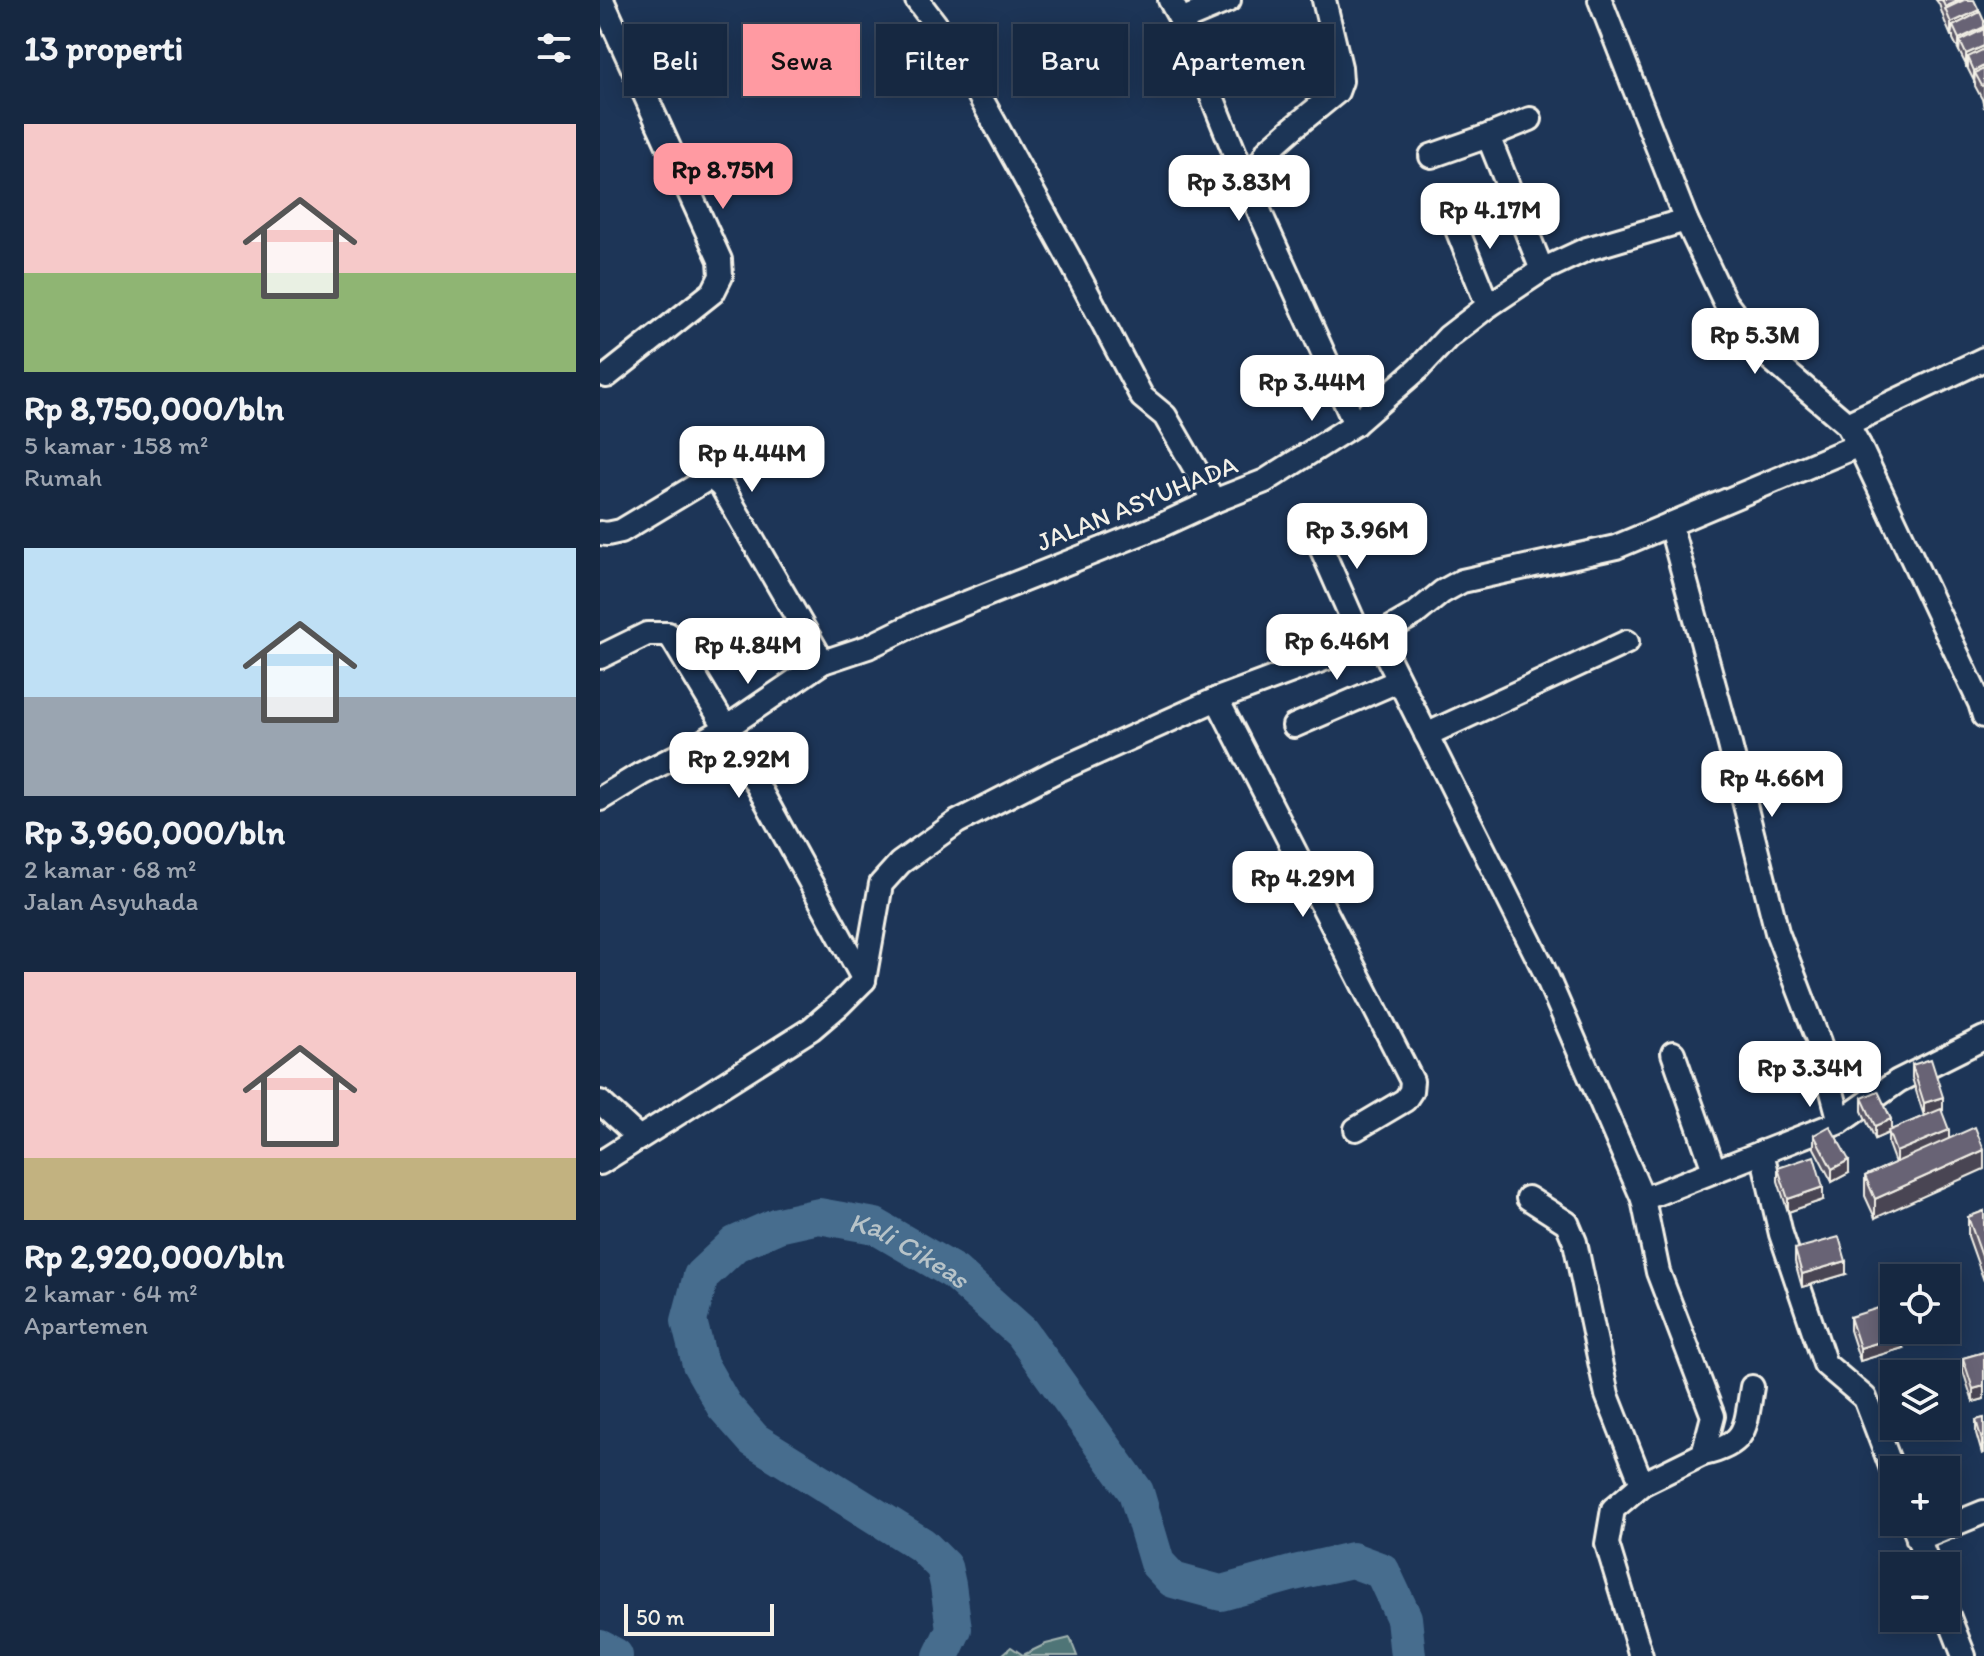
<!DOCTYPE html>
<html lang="id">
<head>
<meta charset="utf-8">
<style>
  body { margin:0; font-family:Itim,sans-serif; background:#23344c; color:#f1f3f6; height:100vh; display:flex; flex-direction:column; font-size:30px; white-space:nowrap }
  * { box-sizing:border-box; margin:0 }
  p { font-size:26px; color:#9ea6b1 }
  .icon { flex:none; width:44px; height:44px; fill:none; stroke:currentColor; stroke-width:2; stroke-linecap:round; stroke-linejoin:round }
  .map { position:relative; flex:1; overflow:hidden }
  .drawer { display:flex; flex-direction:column; background:#162841; width:600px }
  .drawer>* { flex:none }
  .banner { position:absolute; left:24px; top:24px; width:760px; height:72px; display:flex; gap:16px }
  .buttons { position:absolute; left:1280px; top:1264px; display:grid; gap:16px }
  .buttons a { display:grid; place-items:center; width:80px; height:80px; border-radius:0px; background:#162841; box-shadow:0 4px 20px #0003,0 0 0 2px #35445a; font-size:40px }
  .scale { position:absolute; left:24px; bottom:20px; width:150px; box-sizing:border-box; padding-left:8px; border:4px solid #f4f1e8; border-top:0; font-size:22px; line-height:28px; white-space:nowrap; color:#f4f1e8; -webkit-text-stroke:6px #1d3557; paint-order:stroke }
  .price { position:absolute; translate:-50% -68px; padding:0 18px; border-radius:16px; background:#fff; color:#222; font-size:26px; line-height:52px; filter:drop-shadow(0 2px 4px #0008) }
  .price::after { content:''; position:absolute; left:50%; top:48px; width:24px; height:18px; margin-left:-12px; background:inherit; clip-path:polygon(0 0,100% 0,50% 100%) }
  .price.current { background:#ff9aa2; color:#111 }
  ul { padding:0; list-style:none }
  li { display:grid; align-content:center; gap:16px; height:424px; padding:0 24px }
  li span { display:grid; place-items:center; height:248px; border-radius:0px; color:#555 }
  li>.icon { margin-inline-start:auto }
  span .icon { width:144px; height:144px; fill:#fffc; stroke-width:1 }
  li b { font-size:34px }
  h2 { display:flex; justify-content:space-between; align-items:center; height:96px; padding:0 24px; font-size:34px }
  .pill { padding:0 28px; border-radius:0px; background:#162841; box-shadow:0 4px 20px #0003,0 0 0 2px #35445a; font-size:28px; line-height:72px }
  .pill.current { background:#ff9aa2; color:#111 }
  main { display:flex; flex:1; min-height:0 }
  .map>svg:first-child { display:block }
</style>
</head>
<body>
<main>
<section class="drawer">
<h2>13 properti<svg class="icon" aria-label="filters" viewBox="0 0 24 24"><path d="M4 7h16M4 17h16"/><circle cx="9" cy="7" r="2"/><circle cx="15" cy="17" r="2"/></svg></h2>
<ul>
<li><span style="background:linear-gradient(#f6c9c9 60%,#8fb573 0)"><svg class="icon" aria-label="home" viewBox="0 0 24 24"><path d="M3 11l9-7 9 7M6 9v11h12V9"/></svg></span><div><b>Rp 8,750,000/bln</b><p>5 kamar · 158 m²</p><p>Rumah</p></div></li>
<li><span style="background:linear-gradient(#bfe0f5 60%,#9aa5b1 0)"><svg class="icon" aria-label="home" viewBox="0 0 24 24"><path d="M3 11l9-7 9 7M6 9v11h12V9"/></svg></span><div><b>Rp 3,960,000/bln</b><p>2 kamar · 68 m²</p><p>Jalan Asyuhada</p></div></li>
<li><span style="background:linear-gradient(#f6c9c9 75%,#c2b280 0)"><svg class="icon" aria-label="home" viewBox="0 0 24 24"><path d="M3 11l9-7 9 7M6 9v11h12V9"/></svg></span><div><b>Rp 2,920,000/bln</b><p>2 kamar · 64 m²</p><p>Apartemen</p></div></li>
</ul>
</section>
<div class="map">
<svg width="1384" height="1656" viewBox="0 0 1384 1656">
  <rect width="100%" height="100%" fill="#1d3557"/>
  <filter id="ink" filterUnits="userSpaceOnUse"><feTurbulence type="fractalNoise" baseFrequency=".0125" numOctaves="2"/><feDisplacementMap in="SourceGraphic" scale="16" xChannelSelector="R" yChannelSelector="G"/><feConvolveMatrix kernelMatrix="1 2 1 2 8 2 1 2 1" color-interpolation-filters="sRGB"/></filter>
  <g filter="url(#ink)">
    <path fill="#4f7577" stroke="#a2b3b0" stroke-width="2" d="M470 1638 477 1656H401L411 1647 423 1655 446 1644Z"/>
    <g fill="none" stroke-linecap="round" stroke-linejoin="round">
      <g stroke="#476d8e" stroke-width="36">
        <path d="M0 1648 15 1656"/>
        <path id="s1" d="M341 1656 354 1629 348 1585 344 1567 322 1545 154 1440 124 1406 100 1364 89 1321 101 1276 135 1244 178 1225 219 1216 275 1226 354 1272 421 1332 536 1492 557 1563 573 1580 621 1593 694 1573 752 1560 782 1571 804 1618 808 1656"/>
      </g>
      <defs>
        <g id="minor">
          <path d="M2 0 120 260 121 276 113 292 7 376"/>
          <path d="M317 0 352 46 468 256 542 397 565 416 614 501"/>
          <path d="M570 0 581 20 648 186 755 424"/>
          <path d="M1000 0 1086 220 1125 302 1165 354 1247 424 1259 445 1380 703 1384 716"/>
          <path d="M1379 0 1384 9"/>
          <path d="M581 20 629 0"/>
          <path d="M930 119 888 136 942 270"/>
          <path d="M831 156 888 136"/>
          <path d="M648 186 668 150 694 127 737 92 741 81 740 67 724 0"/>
          <path d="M850 212 888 306"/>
          <path d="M1247 424 1384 359"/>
          <path d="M708 518 763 643"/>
          <path d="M1070 524 1127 733 1177 932 1219 1042 1240 1122"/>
          <path d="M0 533 7 534 21 531 109 478 115 481 122 487 223 662"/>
          <path d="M777 636 943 968 1043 1199 1058 1272 1113 1416 1103 1454 1042 1484 1013 1509 1007 1544 1041 1656"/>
          <path d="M0 657 47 634H68L73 640 126 728 264 980"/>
          <path d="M617 699 812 1081 811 1091 805 1100 756 1129"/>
          <path d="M694 726 798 681"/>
          <path d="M826 735 1027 642"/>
          <path d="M0 799 41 774 89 750 126 728 223 662 268 647 321 621 562 525 614 501 665 481 755 424 818 369 848 337 888 306 942 270 987 249 1086 220"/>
          <path d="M1073 1053 1114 1170"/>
          <path d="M0 1102 38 1137"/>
          <path d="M1162 1152 1181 1234 1225 1364 1265 1398 1294 1474"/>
          <path d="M0 1163 211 1029 239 1005 264 980 281 884 300 863 357 822 454 772 617 699 738 654 777 636 815 614 842 592 862 581 1016 547 1259 445"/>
          <path d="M928 1198 967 1223 975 1242 1007 1395 1042 1484"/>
          <path d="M1043 1199 1240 1122 1298 1081 1384 1038"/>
          <path d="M1103 1454C1148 1444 1145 1428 1152 1387"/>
          <path d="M1312 1522 1329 1566"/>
          <path d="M1318 1539 1384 1512"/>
          <path d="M1346 1610 1364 1656"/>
        </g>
      </defs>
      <use href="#minor" stroke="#f4f1e8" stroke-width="28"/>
      <use href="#minor" stroke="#1d3557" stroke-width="22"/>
    </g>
    <g fill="#595565" stroke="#f4f1e8" stroke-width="2">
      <path d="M1336 0H1374L1379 13 1384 21V108L1382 99 1375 86V83L1353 39V36H1351L1345 22 1339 4Z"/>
      <path d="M1312 1065 1343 1110 1275 1218 1265 1196V1176L1295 1163 1288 1144V1133L1275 1139 1262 1111V1098L1291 1130 1324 1116 1312 1078Z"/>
      <path d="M1214 1135 1249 1173 1232 1182 1214 1148Z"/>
      <path d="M1178 1168 1223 1200 1188 1212 1178 1181Z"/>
      <path d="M1384 1211V1281L1368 1236V1217Z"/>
      <path d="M1195 1249 1246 1274 1202 1287 1195 1262Z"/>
      <path d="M1250 1317 1303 1348 1260 1361 1250 1330Z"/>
      <path d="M1384 1352V1399L1373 1402 1363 1371V1358Z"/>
      <path d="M1384 1418V1453L1382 1454 1376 1433V1420Z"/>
    </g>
    <g fill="#494552" stroke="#f4f1e8" stroke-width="2">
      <path d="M1379 10V23L1353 26 1351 36V23Z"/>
      <path d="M1384 27V40L1360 41 1359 52V39Z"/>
      <path d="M1384 46V59L1368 57V67H1366V54Z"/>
      <path d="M1384 66V79L1375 73 1374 84V71Z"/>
      <path d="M1343 1097V1110L1324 1116V1103Z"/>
      <path d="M1291 1119V1132L1275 1139V1126Z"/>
      <path d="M1349 1130V1143L1296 1165V1152Z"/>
      <path d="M1384 1150V1169L1275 1218V1199Z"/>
      <path d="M1249 1160V1173L1232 1182V1169Z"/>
      <path d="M1223 1187V1200L1188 1212V1199Z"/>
      <path d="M1246 1261V1274L1202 1287V1274Z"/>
      <path d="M1303 1335V1348L1260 1361V1348Z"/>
      <path d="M1384 1386V1399L1373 1402V1389Z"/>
      <path d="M1384 1440V1453L1382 1454V1441Z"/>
    </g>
    <g fill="#686375" stroke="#f4f1e8" stroke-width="2">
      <path d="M1342 0H1360L1345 7Z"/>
      <path d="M1364 0H1374L1379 10 1351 23 1345 9Z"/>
      <path d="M1380 12 1384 21V27L1359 39 1353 26Z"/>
      <path d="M1384 29V46L1366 54 1360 41Z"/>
      <path d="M1384 49V66L1374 71 1368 57Z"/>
      <path d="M1384 69V85L1382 86 1375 73Z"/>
      <path d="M1331 1059 1343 1097 1324 1103 1312 1065Z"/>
      <path d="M1278 1091 1291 1119 1275 1126 1262 1098Z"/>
      <path d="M1341 1109 1349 1130 1296 1152 1288 1131Z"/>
      <path d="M1230 1126 1249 1160 1232 1169 1214 1135Z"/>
      <path d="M1375 1127 1384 1150 1275 1199 1265 1176Z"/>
      <path d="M1214 1156 1223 1187 1188 1199 1178 1168Z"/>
      <path d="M1384 1211V1262L1368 1217Z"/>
      <path d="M1239 1237 1246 1261 1202 1274 1195 1249Z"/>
      <path d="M1294 1303V1330H1302L1303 1335 1260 1348 1250 1317Z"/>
      <path d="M1384 1352V1386L1373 1389 1363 1358Z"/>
      <path d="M1384 1418V1440L1382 1441 1376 1420Z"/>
    </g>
  </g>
  <g text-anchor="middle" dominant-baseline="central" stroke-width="6" stroke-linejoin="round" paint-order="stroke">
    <g font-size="26" fill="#f4f1e8" stroke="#1d3557">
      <text transform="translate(537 503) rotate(-22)">JALAN ASYUHADA</text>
    </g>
    <g font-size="28" font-style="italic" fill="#b7c3c8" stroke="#1d3557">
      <text stroke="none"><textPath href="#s1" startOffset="740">Kali Cikeas</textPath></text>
    </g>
  </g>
</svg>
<div class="buttons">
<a><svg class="icon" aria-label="locate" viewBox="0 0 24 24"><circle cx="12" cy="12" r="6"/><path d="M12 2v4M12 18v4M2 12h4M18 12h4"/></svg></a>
<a><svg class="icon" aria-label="layers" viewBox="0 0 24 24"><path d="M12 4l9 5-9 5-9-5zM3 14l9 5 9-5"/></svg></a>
<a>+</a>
<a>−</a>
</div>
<div class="scale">50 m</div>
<b class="price current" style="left:123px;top:211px">Rp 8.75M</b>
<b class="price" style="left:639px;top:223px">Rp 3.83M</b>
<b class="price" style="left:890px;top:251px">Rp 4.17M</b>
<b class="price" style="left:1155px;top:376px">Rp 5.3M</b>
<b class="price" style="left:712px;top:423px">Rp 3.44M</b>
<b class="price" style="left:152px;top:494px">Rp 4.44M</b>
<b class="price" style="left:757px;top:571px">Rp 3.96M</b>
<b class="price" style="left:737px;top:682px">Rp 6.46M</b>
<b class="price" style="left:148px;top:686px">Rp 4.84M</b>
<b class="price" style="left:139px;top:800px">Rp 2.92M</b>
<b class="price" style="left:1172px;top:819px">Rp 4.66M</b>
<b class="price" style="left:703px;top:919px">Rp 4.29M</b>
<b class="price" style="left:1210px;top:1109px">Rp 3.34M</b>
<div class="banner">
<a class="pill">Beli</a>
<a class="pill current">Sewa</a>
<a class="pill">Filter</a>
<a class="pill">Baru</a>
<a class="pill">Apartemen</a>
</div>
</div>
</main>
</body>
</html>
